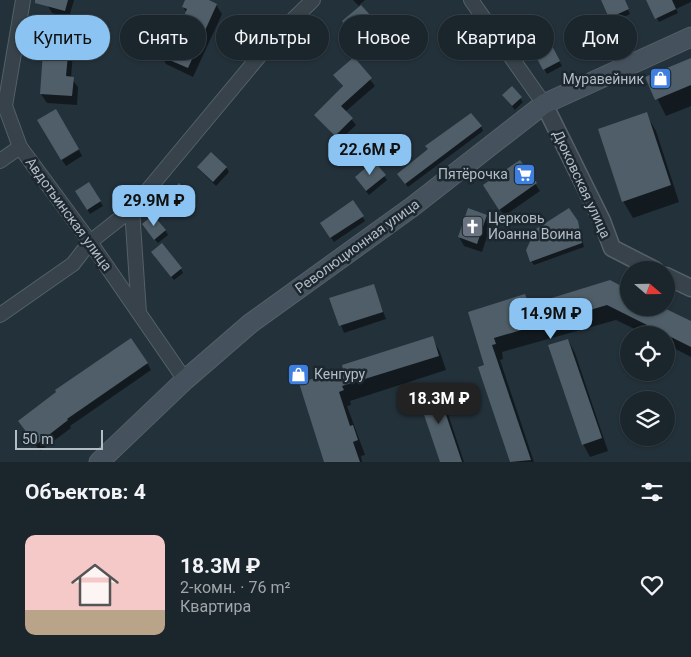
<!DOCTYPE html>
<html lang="ru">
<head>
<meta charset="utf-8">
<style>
  body { margin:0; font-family:Roboto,sans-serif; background:#232d34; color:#f1f3f6; height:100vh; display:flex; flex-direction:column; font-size:19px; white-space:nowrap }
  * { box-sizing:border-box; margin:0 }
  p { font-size:16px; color:#9fa5a9 }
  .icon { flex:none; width:28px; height:28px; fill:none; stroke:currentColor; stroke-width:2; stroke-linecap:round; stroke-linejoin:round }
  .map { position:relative; height:462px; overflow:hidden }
  .panel { display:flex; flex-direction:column; background:#1a252c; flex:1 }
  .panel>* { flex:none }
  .hud { position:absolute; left:15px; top:15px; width:661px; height:45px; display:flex; gap:10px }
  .needle { width:32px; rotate:110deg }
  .buttons { position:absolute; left:620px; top:261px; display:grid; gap:10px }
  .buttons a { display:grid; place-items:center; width:55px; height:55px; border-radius:50%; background:#1a252c; box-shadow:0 1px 4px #0004,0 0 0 1px #384248; font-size:25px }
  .scale { position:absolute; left:15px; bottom:12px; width:88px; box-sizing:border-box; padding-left:5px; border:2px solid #b2bdc6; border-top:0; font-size:14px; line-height:18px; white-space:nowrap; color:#b2bdc6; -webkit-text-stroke:4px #1c272f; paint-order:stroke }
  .price { position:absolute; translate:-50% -42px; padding:0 11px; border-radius:10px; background:#8bc4f2; color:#111; font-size:16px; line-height:32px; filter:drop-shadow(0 1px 2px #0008) }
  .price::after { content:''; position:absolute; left:50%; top:30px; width:15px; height:11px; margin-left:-8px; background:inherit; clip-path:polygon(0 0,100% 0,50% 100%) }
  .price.on { background:#222; color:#fff }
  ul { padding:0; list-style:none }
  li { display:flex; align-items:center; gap:15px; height:125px; padding:0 25px }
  li span { display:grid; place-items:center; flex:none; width:140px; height:100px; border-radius:10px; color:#555 }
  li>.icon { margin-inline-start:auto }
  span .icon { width:60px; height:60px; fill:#fffc; stroke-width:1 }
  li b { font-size:21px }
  h2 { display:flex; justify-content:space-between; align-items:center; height:60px; padding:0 25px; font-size:21px }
  .chip { padding:0 18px; border-radius:22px; background:#1a252c; box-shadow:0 1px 4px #0004,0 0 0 1px #384248; font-size:18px; line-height:45px }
  .chip.on { background:#8bc4f2; color:#111 }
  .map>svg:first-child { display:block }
</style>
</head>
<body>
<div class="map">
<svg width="691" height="462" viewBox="0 0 691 462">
  <rect width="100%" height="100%" fill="#23313a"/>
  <g fill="#0007">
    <path d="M50 0H74L69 17 52 13 48 6Z"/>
    <path d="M186 0H205L216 5 222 14 193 77 166 64 161 55 172 44 187 13 183 7Z"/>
    <path d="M353 0H365L359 5 386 37 369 52 344 22 360 7Z"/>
    <path d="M602 0H624L630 14 613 22Z"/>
    <path d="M647 0H691V2L676 9 678 13 659 22Z"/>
    <path d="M589 20 601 44 586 52 584 47Z"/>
    <path d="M77 27 82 36 81 53 73 52 71 78 78 87 77 105 47 103 41 94Z"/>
    <path d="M550 44 562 66 547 74 535 52Z"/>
    <path d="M354 59 375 86 345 112 356 125 339 141 316 115 343 87 335 75Z"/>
    <path d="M691 59V106L666 116 647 78Z"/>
    <path d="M512 88 523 102 515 110 506 99Z"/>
    <path d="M646 114 656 131 679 202 633 218 623 201Z"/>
    <path d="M481 126 483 131 408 187 401 178Z"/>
    <path d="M79 150 82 156 66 166 62 160Z"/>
    <path d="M520 161 540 191 504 216 485 185Z"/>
    <path d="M374 163 387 180 369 195 359 182Z"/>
    <path d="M226 167 229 172 216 186 198 168Z"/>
    <path d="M89 184 103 206 90 214 76 191Z"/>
    <path d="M191 197 193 201 179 215 164 199Z"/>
    <path d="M353 202 365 221 334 242 324 227Z"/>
    <path d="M486 216 491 225 482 252 464 246 459 237Z"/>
    <path d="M577 222 584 247 534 265 531 261Z"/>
    <path d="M146 229 165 230 168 235 158 243Z"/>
    <path d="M155 257 181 269 183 273 174 280Z"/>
    <path d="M610 282 629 308H661L691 322V357L666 344V335H647L616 320 502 352 503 359 500 360 534 462H511L479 368 486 366 469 313 525 296 531 306Z"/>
    <path d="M373 285 386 319 344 333 331 299Z"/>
    <path d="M432 338 440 352 446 370 350 401 351 405 347 406 365 455 361 456 362 462H325L301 384Z"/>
    <path d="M568 340 575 353 608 451 590 457 583 444Z"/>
    <path d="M147 363 151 370 70 426 71 428 40 451 19 422Z"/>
    <path d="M435 386 443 399 464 462H441Z"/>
  </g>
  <g fill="#4f5e68">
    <path d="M35 0H68L65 11 35 3Z"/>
    <path d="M185 0H209L217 4 188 68 160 56 167 40 172 43 187 9 182 7Z"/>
    <path d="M601 0H625L629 9 609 18Z"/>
    <path d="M646 0H672L676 9 655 19Z"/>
    <path d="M361 5 383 29 365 46 342 21Z"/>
    <path d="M587 14 599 40 583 48 570 23Z"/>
    <path d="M45 23 78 26 76 44H69L66 76 74 77 72 96 40 94Z"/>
    <path d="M550 42 560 61 543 70 533 51Z"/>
    <path d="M354 57 372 78 341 106 353 118 335 136 314 115 343 86 333 75Z"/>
    <path d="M691 58V85L655 100 645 77Z"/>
    <path d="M512 86 522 97 512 106 502 95Z"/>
    <path d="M56 109 79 149 61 160 37 120Z"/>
    <path d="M647 112 671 185 622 202 598 129Z"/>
    <path d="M471 113 482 126 405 184 397 174 428 149 425 146Z"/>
    <path d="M211 152 227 167 213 182 197 167Z"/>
    <path d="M520 160 537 183 499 210 483 185Z"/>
    <path d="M374 161 386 175 366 191 355 177Z"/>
    <path d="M89 182 101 201 87 210 75 191Z"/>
    <path d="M179 183 192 196 176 212 163 199Z"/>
    <path d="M353 200 364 216 330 238 320 223Z"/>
    <path d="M468 208 487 215 477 244 458 237Z"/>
    <path d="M569 208 578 221 582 243 530 262 526 250 536 229Z"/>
    <path d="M153 215 166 230 154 240 142 224Z"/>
    <path d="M162 243 182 268 171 277 151 252Z"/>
    <path d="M610 280 629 290V308H664L691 321V347L607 305 494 338 496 344 492 345 531 460 510 462 478 367 484 365 468 312 525 294 529 305Z"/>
    <path d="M374 284 383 312 339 326 329 298Z"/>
    <path d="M433 336 439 356 342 386 344 390 339 392 350 426 353 425 358 440 353 442 360 462H324L299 383 343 369 342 365Z"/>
    <path d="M131 338 148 363 67 419 68 420 36 445 18 421 56 392 55 390Z"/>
    <path d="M568 339 602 438 582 445 548 345Z"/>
    <path d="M436 385 462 462H440L416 391Z"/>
  </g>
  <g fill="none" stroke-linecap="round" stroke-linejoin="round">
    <defs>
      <g id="minor">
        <path d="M23 0 5 106 20 147 90 242 185 380"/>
        <path d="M471 0 544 104"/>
        <path d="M0 161 20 147"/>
        <path d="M132 209 139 313"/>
        <path d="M0 315 73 264 90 242 132 209 276 36 313 0"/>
      </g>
      <g id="tertiary">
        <path d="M544 104 602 221 612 248 655 270"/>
        <path d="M666 276 691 288"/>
      </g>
      <path id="secondary" d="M99 462 185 380 251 323 412 207 544 104 691 37"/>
    </defs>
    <use href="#minor" stroke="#556068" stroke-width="16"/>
    <use href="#tertiary" stroke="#556068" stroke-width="19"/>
    <use href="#secondary" stroke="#556068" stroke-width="21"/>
    <use href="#minor" stroke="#37424a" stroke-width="14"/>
    <use href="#tertiary" stroke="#37424a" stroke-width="16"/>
    <use href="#secondary" stroke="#45525d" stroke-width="19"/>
  </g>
  <defs>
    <symbol id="shop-square" viewBox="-11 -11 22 22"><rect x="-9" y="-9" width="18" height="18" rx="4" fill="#3f7fe0" stroke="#1c272f"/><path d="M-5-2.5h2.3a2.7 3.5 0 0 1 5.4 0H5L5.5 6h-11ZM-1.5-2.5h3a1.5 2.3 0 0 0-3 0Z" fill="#fff"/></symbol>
    <symbol id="supermarket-square" viewBox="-11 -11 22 22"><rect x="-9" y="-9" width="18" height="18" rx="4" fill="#3f7fe0" stroke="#1c272f"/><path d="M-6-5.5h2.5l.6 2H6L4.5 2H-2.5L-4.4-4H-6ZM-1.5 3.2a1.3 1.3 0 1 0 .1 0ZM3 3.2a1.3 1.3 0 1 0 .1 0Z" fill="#fff"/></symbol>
    <symbol id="church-square" viewBox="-11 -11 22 22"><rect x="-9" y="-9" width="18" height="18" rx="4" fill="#6b7280" stroke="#1c272f"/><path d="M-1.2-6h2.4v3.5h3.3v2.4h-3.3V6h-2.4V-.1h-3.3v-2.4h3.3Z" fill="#fff"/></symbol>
  </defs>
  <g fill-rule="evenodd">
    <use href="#shop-square" x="648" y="66" width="25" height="25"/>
    <use href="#supermarket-square" x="512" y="162" width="25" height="25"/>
    <use href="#church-square" x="460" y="214" width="25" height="25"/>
    <use href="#shop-square" x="286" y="362" width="25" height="25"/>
  </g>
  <g text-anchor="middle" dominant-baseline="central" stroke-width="5" stroke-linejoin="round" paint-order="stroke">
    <g font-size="14" fill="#b2bdc6" stroke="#1c272f" text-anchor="end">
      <text x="644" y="79">Муравейник</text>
      <text x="508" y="174">Пятёрочка</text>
      <text x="488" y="218" text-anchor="start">Церковь<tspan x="488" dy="16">Иоанна Воина</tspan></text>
      <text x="314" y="374" text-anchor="start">Кенгуру</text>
    </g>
    <g font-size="14" fill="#b2bdc6" stroke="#1c272f">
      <text transform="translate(582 184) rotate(65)">Дюковская улица</text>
      <text transform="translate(69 214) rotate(54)">Авдотьинская улица</text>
      <text transform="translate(357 246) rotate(-36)">Революционная улица</text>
    </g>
  </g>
</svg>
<div class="buttons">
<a><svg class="needle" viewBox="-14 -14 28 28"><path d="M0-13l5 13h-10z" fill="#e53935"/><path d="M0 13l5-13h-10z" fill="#9fa5a9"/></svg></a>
<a><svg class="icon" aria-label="locate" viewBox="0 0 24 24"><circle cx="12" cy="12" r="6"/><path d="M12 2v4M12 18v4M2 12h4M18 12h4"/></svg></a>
<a><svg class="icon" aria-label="layers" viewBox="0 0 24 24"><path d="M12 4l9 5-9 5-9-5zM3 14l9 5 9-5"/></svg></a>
</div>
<div class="scale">50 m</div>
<b class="price" style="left:370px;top:176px">22.6M ₽</b>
<b class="price" style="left:154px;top:227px">29.9M ₽</b>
<b class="price" style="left:551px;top:340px">14.9M ₽</b>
<b class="price on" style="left:439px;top:425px">18.3M ₽</b>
<div class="hud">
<a class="chip on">Купить</a>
<a class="chip">Снять</a>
<a class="chip">Фильтры</a>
<a class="chip">Новое</a>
<a class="chip">Квартира</a>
<a class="chip">Дом</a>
</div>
</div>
<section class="panel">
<h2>Объектов: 4<svg class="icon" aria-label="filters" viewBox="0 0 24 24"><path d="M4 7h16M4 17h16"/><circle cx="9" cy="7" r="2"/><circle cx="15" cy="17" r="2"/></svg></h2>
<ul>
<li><span style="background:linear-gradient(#f6c9c9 75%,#b9a48a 0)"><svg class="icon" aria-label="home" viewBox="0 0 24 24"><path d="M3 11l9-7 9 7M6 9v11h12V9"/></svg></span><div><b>18.3M ₽</b><p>2-комн. · 76 m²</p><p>Квартира</p></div><svg class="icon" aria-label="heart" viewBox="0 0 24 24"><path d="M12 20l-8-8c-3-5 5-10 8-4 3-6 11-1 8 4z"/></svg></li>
</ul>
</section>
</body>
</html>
